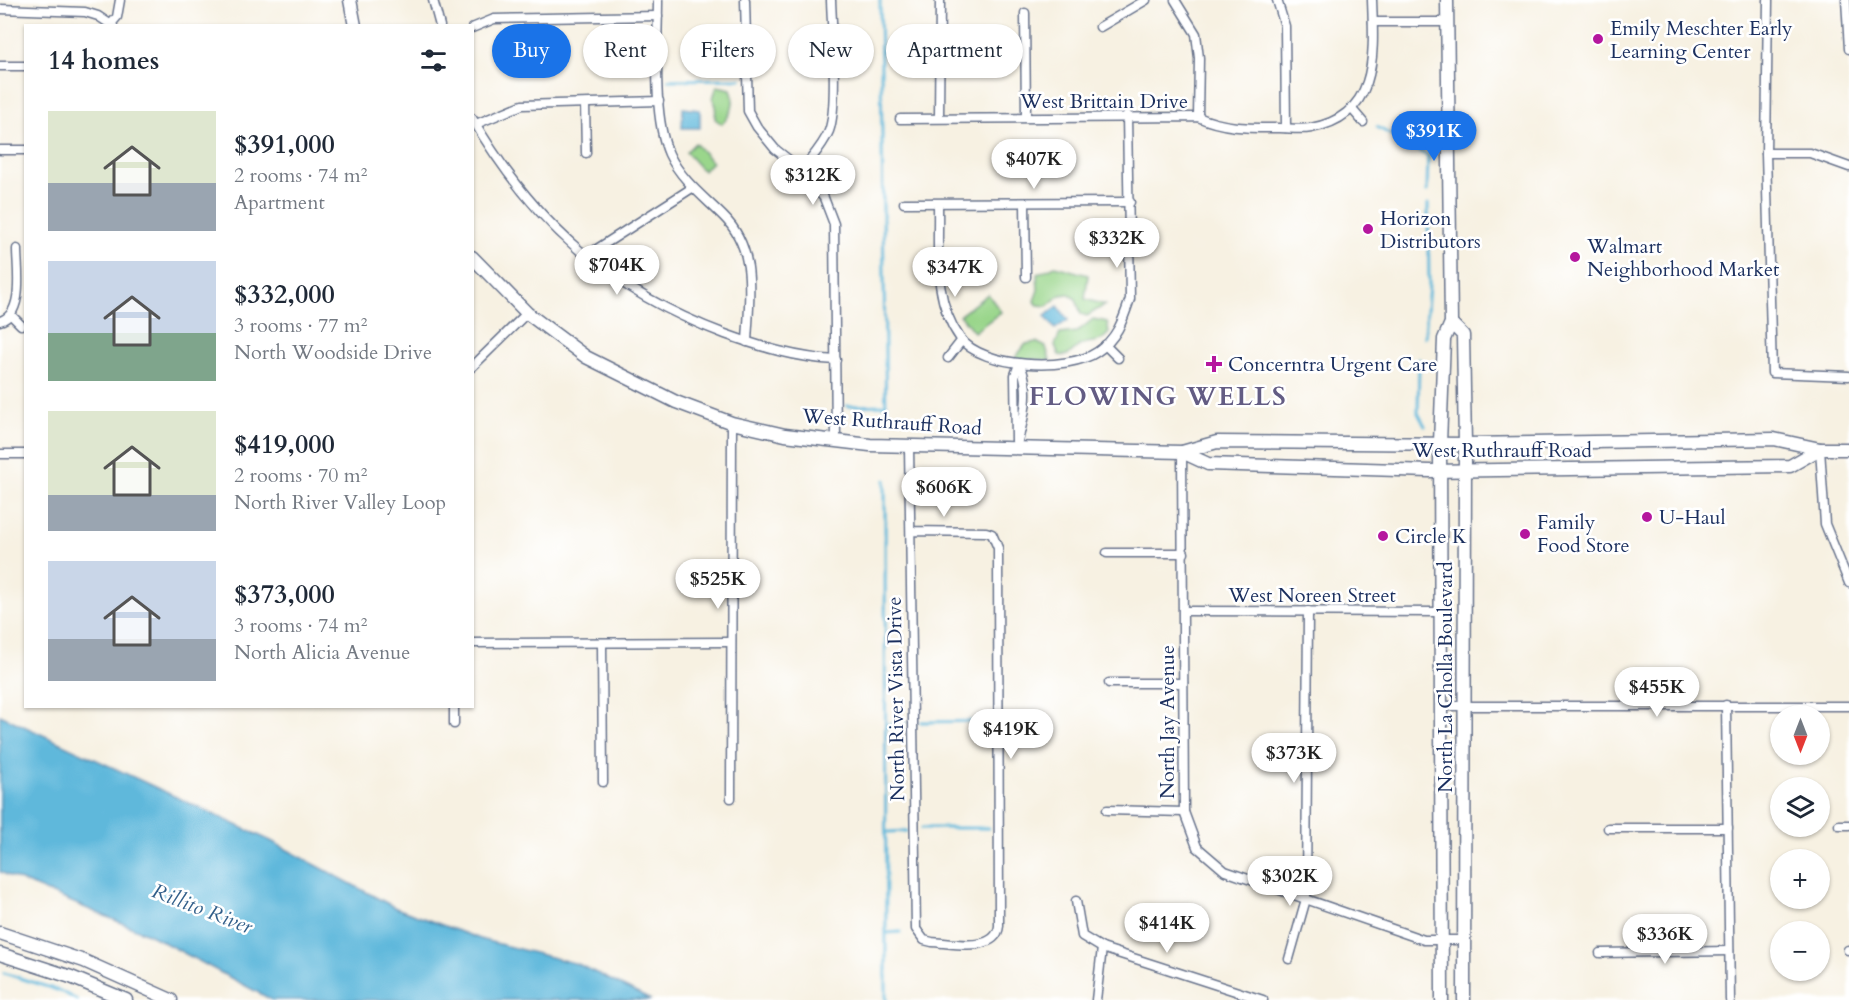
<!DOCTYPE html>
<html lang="en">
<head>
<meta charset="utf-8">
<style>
  body { margin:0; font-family:Cardo,serif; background:#f2f2f3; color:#1f2937; height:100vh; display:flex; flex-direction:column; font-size:22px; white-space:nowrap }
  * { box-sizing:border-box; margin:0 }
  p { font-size:20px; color:#747a83 }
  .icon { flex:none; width:33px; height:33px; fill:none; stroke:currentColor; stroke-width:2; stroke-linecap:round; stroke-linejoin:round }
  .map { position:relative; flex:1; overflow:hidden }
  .sheet { position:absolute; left:24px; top:24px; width:450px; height:684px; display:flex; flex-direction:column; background:#fff; border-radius:0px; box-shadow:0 2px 4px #0004 }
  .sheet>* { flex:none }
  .top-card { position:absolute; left:492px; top:24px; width:570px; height:54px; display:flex; gap:12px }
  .needle { width:39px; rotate:180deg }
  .controls { position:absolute; left:1770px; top:705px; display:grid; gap:12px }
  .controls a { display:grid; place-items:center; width:60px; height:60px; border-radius:50%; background:#fff; box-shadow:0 2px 4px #0004; font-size:30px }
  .price { position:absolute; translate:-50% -51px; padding:0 14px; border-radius:21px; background:#fff; color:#222; font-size:20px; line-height:39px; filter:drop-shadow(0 2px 3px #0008) }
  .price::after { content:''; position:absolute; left:50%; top:36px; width:18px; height:14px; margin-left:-9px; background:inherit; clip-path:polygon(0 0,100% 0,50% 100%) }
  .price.current { background:#1a73e8; color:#fff }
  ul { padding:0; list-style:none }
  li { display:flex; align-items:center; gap:18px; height:150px; padding:0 24px }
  li span { display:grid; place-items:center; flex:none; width:168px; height:120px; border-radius:0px; color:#555 }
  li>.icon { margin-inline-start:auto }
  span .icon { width:72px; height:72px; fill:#fffc; stroke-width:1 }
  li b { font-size:26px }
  h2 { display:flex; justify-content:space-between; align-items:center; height:72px; padding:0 24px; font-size:26px }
  .tag { padding:0 21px; border-radius:27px; background:#fff; box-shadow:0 2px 4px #0004; font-size:21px; line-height:54px }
  .tag.current { background:#1a73e8; color:#fff }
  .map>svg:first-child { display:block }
</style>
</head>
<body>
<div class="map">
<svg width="1849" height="1000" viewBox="0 0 1849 1000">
  <rect width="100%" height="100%" fill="#fff"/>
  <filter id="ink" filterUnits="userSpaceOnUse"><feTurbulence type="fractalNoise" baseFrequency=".0167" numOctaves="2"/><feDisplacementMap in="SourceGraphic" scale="12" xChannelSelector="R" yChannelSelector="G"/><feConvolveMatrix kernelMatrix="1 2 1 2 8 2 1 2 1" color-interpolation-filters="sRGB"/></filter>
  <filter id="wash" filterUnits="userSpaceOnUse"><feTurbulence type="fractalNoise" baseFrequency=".008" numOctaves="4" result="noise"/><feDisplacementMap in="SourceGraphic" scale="24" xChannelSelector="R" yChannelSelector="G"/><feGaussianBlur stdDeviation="1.35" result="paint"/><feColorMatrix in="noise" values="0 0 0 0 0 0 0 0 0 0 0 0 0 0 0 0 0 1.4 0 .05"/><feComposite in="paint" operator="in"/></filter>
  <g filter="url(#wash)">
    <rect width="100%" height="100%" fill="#f7f1e2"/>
    <g fill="#9ad68b" stroke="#5a8274" stroke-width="1.5">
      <path d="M717 86 731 89C736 103 732 114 722 124L715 119 716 106 713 98Z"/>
      <path d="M695 143 712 162 703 171 686 152Z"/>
      <path d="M1055 266 1088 275 1085 299 1105 305 1087 316 1081 314 1076 299 1068 294 1060 295 1047 306 1038 305 1034 301 1038 290 1037 274Z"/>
      <path d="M988 294 1001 312 974 332 960 315Z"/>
      <path d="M1093 319 1107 322 1109 333C1097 346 1094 339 1081 345 1072 349 1071 358 1059 355L1055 345 1060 334 1077 332Z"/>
      <path d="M1036 342 1046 347 1050 360 1014 359 1026 344Z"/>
    </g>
    <g fill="#5eb8db" stroke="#3c749c" stroke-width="1.5">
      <path d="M683 108 700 110V128H682Z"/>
      <path d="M1058 306 1068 320 1055 329 1045 316Z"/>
      <path d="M0 715 271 841 396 908 483 940 578 964 651 1000H272L150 935 0 872Z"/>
    </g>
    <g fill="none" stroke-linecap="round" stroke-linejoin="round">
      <g stroke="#5eb8db" stroke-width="3">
        <path d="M880 0 886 419"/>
        <path d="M668 80 740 79"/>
        <path d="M1377 127 1428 156 1427 191"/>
        <path d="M1425 337 1429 284 1428 204"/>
        <path d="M1419 359 1418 413 1425 426"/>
        <path d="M847 406 887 405"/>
        <path d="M885 480 886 1000"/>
        <path d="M921 722 989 721"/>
        <path d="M888 727 895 722H905"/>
        <path d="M922 828H989"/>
        <path d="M888 832 907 831"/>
        <path d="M887 933 900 932"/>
        <path d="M4 973 60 991 77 1000"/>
      </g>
    </g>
  </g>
  <g filter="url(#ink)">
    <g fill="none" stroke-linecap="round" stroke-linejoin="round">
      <defs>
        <g id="street">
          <path d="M433 0 440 26"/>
          <path d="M658 0C658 43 652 116 669 154 681 180 704 197 723 216 758 250 749 298 747 342"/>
          <path d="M745 0 748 111 757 127 775 149 802 170 824 198 834 224 836 441"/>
          <path d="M1175 0 1196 34 1199 58 1198 117"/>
          <path d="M1277 0 1285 26 1286 128"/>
          <path d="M1768 0 1766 153 1772 373 1849 376"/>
          <path d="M1846 0 1849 49"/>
          <path d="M0 9 85 12 98 16 113 26"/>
          <path d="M1025 13 1026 117"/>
          <path d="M1373 22H1448"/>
          <path d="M111 24 117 17 120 0"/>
          <path d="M1100 27 1146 0"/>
          <path d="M472 28 494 19 658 16"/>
          <path d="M0 66H26"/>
          <path d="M585 104 586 153"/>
          <path d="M1351 108 1363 122"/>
          <path d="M472 118C534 224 610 291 725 334 761 347 797 358 836 360"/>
          <path d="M939 118 940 0"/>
          <path d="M900 119 1198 117C1225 129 1250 128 1279 128 1289 128 1301 130 1311 128 1379 116 1374 54 1372 0"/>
          <path d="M476 124 522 105 659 101"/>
          <path d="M0 150H26"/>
          <path d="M1766 153H1810L1849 167"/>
          <path d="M802 170C812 157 823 146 829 131 838 108 832 29 831 0"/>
          <path d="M904 203 1130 202"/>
          <path d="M1025 203 1026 277"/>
          <path d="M938 205C939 251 932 299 960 338 982 368 1068 372 1097 352 1117 339 1123 320 1130 299L1127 115"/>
          <path d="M586 256 692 188"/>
          <path d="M11 315 21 325"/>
          <path d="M0 321C25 314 17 269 17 249"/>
          <path d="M1105 345 1118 358"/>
          <path d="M948 358 962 340"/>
          <path d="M472 367 527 313"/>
          <path d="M1016 441 1015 375 1019 364"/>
          <path d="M909 446 916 929 924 940 932 942C952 943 996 953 999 926L998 548 992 534 986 532 911 531"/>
          <path d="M1016 448C1023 423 1033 388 1019 364"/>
          <path d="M1820 449 1825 524 1849 583"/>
          <path d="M1182 452 1184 812 1197 847 1225 871 1424 940H1464"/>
          <path d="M0 454H26"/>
          <path d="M1107 553H1184"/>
          <path d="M1184 611 1440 612"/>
          <path d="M472 643 731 642"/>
          <path d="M602 643 603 782"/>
          <path d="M1109 683H1183"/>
          <path d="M1726 705 1730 1000"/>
          <path d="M454 706V724"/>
          <path d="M1440 706H1849"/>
          <path d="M731 798 732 423"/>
          <path d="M1107 810 1184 812"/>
          <path d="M1839 825H1849"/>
          <path d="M1608 828H1728"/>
          <path d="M1076 901 1082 936 1102 948 1263 1000"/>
          <path d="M1848 950H1849"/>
          <path d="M1600 953 1729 951"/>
          <path d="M1289 959 1306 899 1308 611"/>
          <path d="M1096 1000 1102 948"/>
        </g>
        <g id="secondary">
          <path d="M1451 323 1463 335 1465 444"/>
          <path d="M1440 443 1444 339 1451 323 1447 0"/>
        </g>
        <g id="primary">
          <path d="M350 0 355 26"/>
          <path d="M472 257 527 313 586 357 676 402 732 423 785 435 870 445 1182 452 1217 442 1465 444 1774 439 1820 449H1849"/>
          <path d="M1440 443 1442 1000"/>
          <path d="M1182 452 1208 464 1430 471 1790 466 1820 449"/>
          <path d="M0 933 84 961 171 1000"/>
          <path d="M0 954 71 977 126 1000"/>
          <path d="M1464 1000 1465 444"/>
        </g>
      </defs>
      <use href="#street" stroke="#68738c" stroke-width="11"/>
      <use href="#secondary" stroke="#68738c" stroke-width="15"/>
      <use href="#primary" stroke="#68738c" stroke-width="15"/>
      <use href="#street" stroke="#fff" stroke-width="8"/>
      <use href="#secondary" stroke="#fff" stroke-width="12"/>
      <use href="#primary" stroke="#fff" stroke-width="12"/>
    </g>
  </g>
  <g fill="#b5179e" stroke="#fff" stroke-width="2">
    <circle cx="1598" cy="39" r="6"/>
    <circle cx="1368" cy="229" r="6"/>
    <circle cx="1575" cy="257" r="6"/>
    <path d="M1211 355h6v6h6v6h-6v6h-6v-6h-6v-6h6z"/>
    <circle cx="1647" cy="517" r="6"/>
    <circle cx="1525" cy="534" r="6"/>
    <circle cx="1383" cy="536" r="6"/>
  </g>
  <g text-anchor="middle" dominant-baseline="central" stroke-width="5" stroke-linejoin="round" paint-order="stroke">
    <g font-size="20" fill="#1b2f5e" stroke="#fff" text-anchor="start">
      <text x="1610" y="28">Emily Meschter Early<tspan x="1610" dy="23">Learning Center</tspan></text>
      <text x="1380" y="218">Horizon<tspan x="1380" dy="23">Distributors</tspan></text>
      <text x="1587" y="246">Walmart<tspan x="1587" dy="23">Neighborhood Market</tspan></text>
      <text x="1228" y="364">Concerntra Urgent Care</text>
      <text x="1659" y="517">U-Haul</text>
      <text x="1537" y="522">Family<tspan x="1537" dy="23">Food Store</tspan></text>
      <text x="1395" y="536">Circle K</text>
    </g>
    <g font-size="20" fill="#1b2f5e" stroke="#fff">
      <text x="1104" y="101">West Brittain Drive</text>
      <text transform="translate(892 422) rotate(4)">West Ruthrauff Road</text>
      <text x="1502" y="450">West Ruthrauff Road</text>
      <text x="1312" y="595">West Noreen Street</text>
      <text transform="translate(1445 677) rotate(-90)">North La Cholla Boulevard</text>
      <text transform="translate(896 699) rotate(-91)">North River Vista Drive</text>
      <text transform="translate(1167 722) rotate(-90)">North Jay Avenue</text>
    </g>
    <g font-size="21" font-style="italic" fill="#325f8a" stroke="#fff">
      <text transform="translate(202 909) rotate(21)">Rillito River</text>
    </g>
    <g font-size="26" font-weight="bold" letter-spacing="1.5" fill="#635c83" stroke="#fff">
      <text x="1158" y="396">FLOWING WELLS</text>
    </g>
  </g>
</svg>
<div class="controls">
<a><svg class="needle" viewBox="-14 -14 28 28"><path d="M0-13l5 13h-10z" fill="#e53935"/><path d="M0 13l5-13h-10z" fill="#747a83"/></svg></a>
<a><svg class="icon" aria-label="layers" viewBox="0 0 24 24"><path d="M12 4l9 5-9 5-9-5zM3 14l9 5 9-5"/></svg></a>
<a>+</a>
<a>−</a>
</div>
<b class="price current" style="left:1434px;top:162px">$391K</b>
<b class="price" style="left:1034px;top:190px">$407K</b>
<b class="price" style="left:813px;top:206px">$312K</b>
<b class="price" style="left:1117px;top:269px">$332K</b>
<b class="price" style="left:617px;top:296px">$704K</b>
<b class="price" style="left:955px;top:298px">$347K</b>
<b class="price" style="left:944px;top:518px">$606K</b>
<b class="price" style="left:718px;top:610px">$525K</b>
<b class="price" style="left:1657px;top:718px">$455K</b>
<b class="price" style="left:1011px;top:760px">$419K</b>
<b class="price" style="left:1294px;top:784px">$373K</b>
<b class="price" style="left:1290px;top:907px">$302K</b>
<b class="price" style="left:1167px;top:954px">$414K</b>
<b class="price" style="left:1665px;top:965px">$336K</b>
<div class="top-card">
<a class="tag current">Buy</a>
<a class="tag">Rent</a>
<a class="tag">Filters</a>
<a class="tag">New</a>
<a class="tag">Apartment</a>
</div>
<section class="sheet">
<h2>14 homes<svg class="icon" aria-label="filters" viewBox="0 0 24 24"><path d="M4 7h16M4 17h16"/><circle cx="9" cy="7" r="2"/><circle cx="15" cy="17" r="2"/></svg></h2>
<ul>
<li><span style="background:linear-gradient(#dfe7d0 60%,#9aa5b1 0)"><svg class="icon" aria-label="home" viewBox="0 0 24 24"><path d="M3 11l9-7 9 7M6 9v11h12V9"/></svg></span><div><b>$391,000</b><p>2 rooms · 74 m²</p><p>Apartment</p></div></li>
<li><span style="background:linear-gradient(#c9d6e8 60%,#7fa58c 0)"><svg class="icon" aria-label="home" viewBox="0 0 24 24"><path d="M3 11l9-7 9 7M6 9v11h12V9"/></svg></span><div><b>$332,000</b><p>3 rooms · 77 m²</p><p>North Woodside Drive</p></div></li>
<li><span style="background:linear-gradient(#dfe7d0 70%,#9aa5b1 0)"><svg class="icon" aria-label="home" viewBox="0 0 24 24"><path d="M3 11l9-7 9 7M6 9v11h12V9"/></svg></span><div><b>$419,000</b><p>2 rooms · 70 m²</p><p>North River Valley Loop</p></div></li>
<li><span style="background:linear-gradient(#c9d6e8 65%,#9aa5b1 0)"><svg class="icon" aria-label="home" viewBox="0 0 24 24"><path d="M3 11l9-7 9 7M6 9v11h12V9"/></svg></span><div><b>$373,000</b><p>3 rooms · 74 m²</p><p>North Alicia Avenue</p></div></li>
</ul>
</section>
</div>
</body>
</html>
